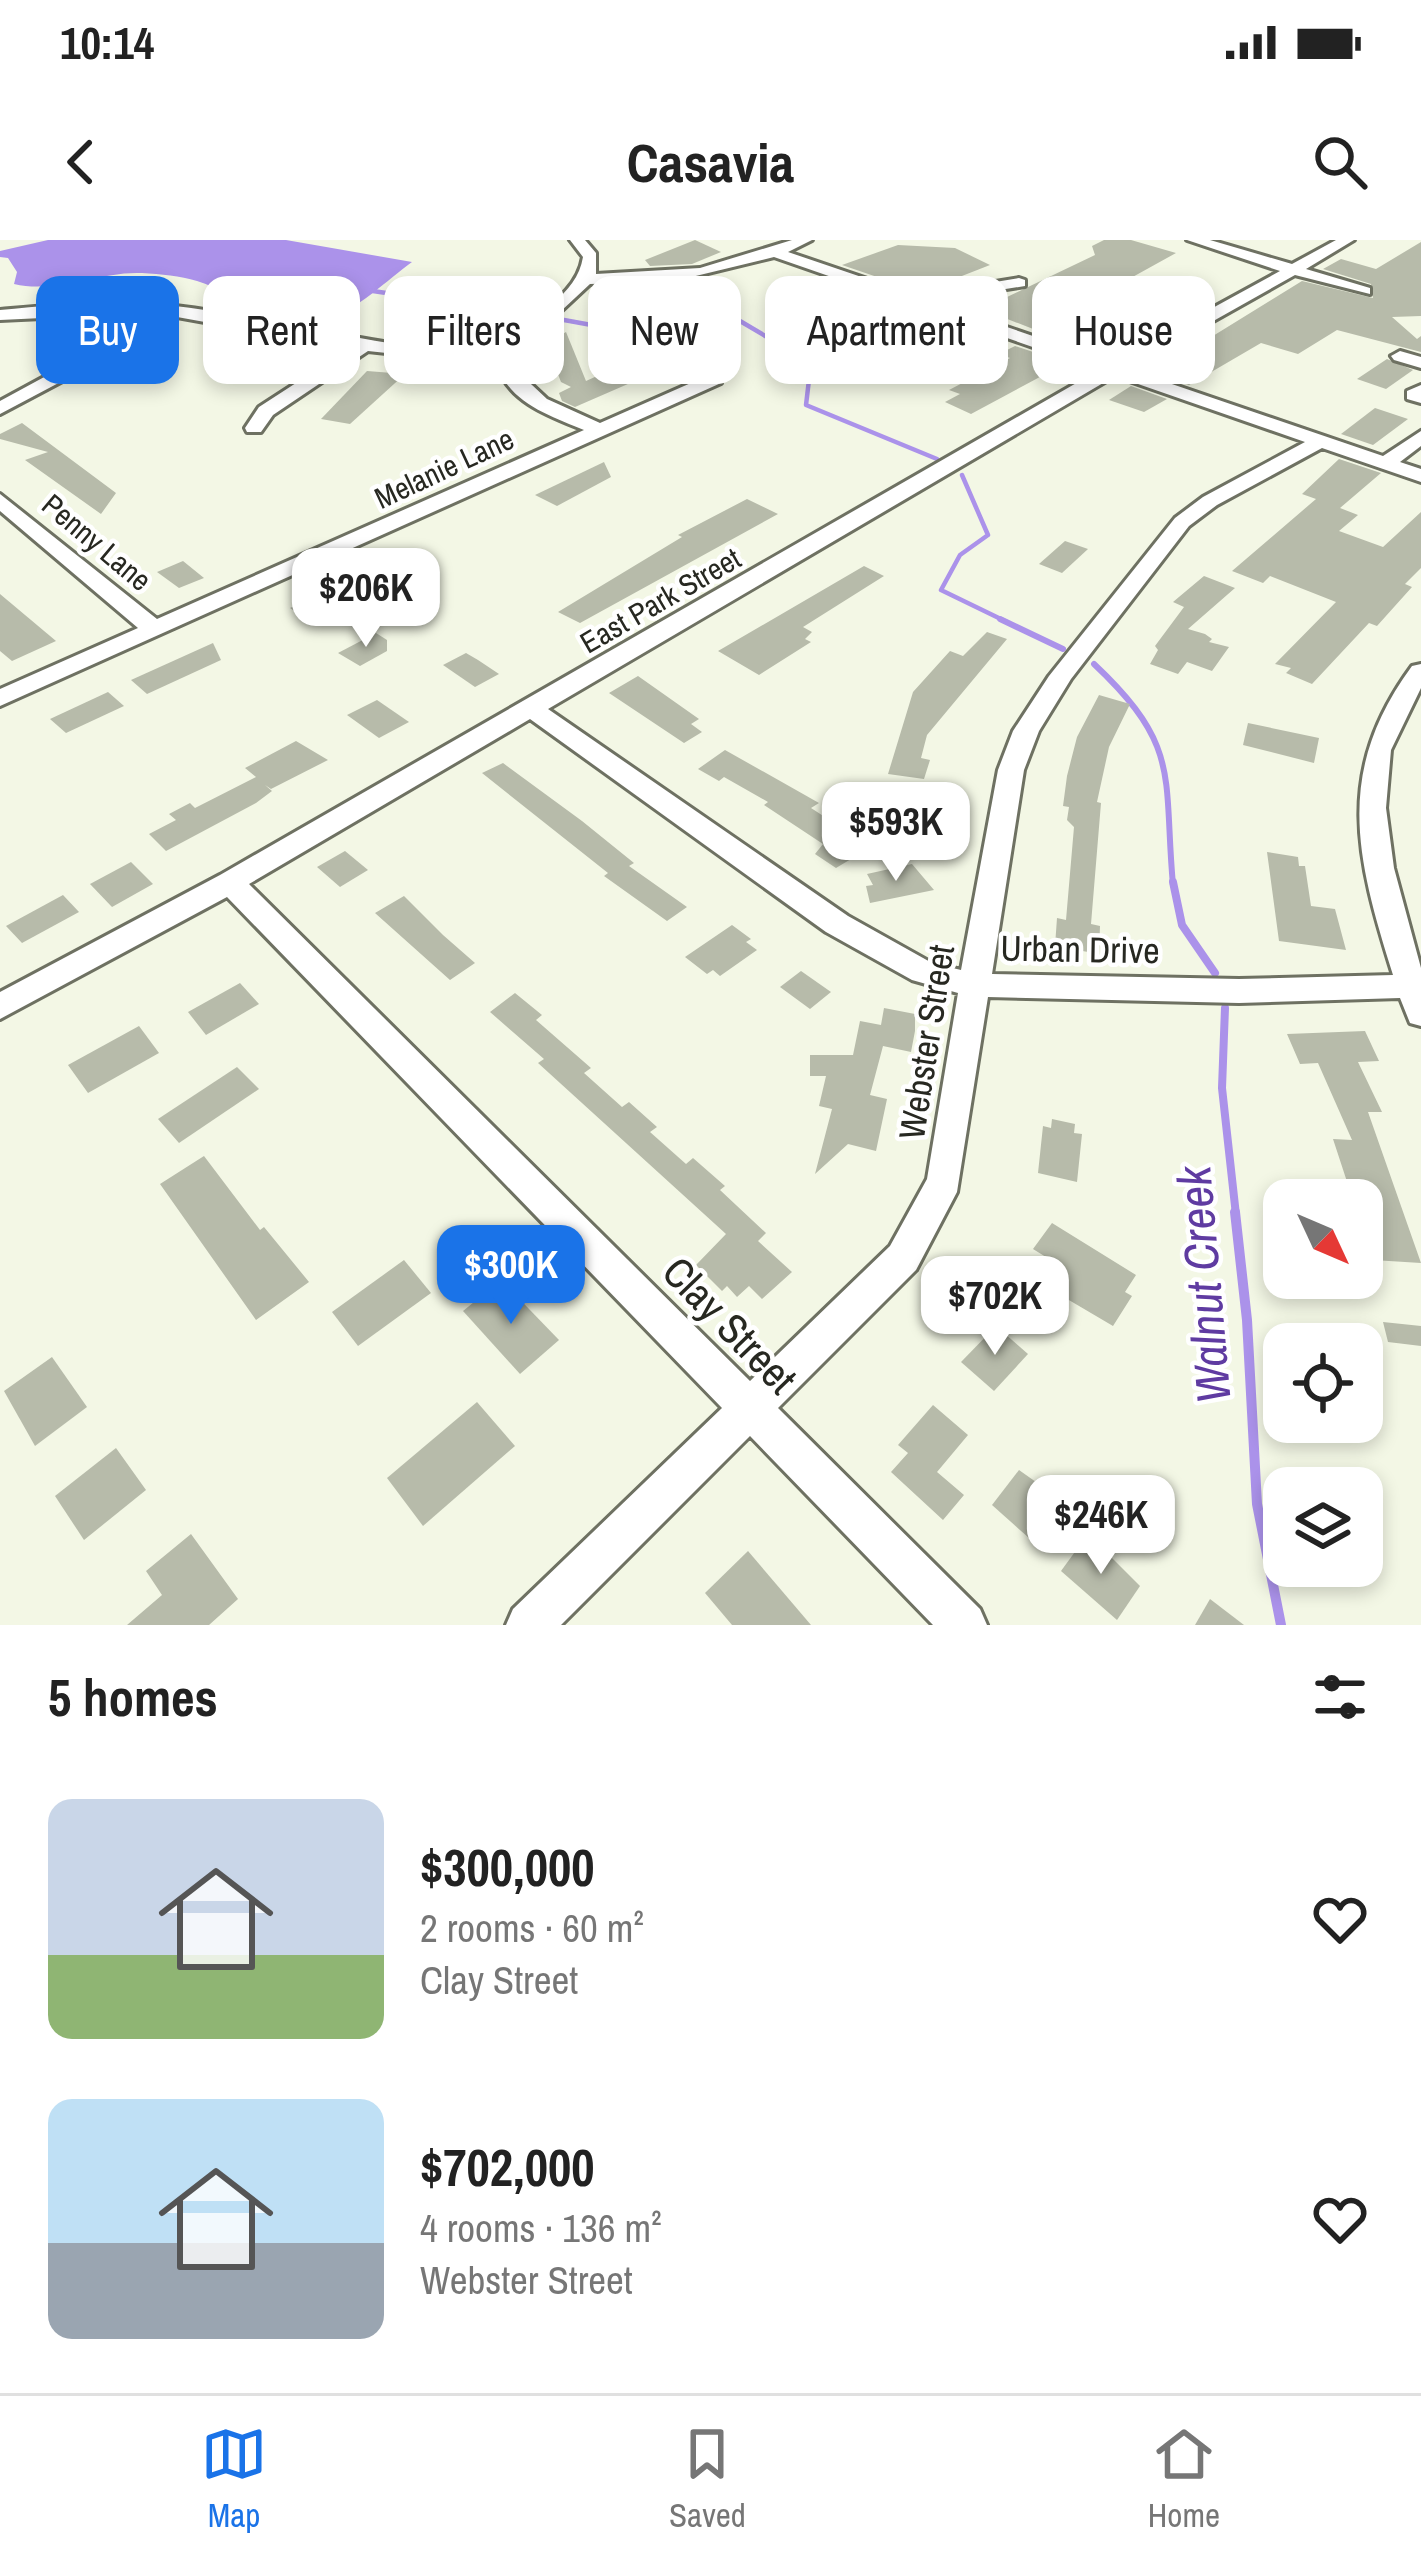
<!DOCTYPE html>
<html lang="en">
<head>
<meta charset="utf-8">
<style>
  body { margin:0; font-family:"Archivo Narrow",sans-serif; background:#f6f6f6; color:#222; height:100vh; display:flex; flex-direction:column; font-size:45px; white-space:nowrap }
  * { box-sizing:border-box; margin:0 }
  p { font-size:39px; color:#767676 }
  .icon { flex:none; width:66px; height:66px; fill:none; stroke:currentColor; stroke-width:2; stroke-linecap:round; stroke-linejoin:round }
  .map { position:relative; height:1385px; overflow:hidden }
  .panel { display:flex; flex-direction:column; background:#fff; flex:1 }
  .panel>* { flex:none }
  .banner { position:absolute; left:36px; top:36px; width:1350px; height:108px; display:flex; gap:24px }
  .needle { width:78px; rotate:134deg }
  .buttons { position:absolute; left:1263px; top:939px; display:grid; gap:24px }
  .buttons a { display:grid; place-items:center; width:120px; height:120px; border-radius:24px; background:#fff; box-shadow:0 6px 18px #0003; font-size:60px }
  .price { position:absolute; translate:-50% -102px; padding:0 27px; border-radius:24px; background:#fff; color:#222; font-size:39px; line-height:78px; filter:drop-shadow(0 3px 6px #0008) }
  .price::after { content:''; position:absolute; left:50%; top:72px; width:36px; height:27px; margin-left:-18px; background:inherit; clip-path:polygon(0 0,100% 0,50% 100%) }
  .price.on { background:#1a73e8; color:#fff }
  ul { padding:0; list-style:none }
  li { display:flex; align-items:center; gap:36px; height:300px; padding:0 48px }
  li span { display:grid; place-items:center; flex:none; width:336px; height:240px; border-radius:24px; color:#555 }
  li>.icon { margin-inline-start:auto }
  span .icon { width:144px; height:144px; fill:#fffc; stroke-width:1 }
  li b { font-size:51px }
  h2 { display:flex; justify-content:space-between; align-items:center; height:144px; padding:0 48px; font-size:51px }
  .tag { padding:0 42px; border-radius:24px; background:#fff; box-shadow:0 6px 18px #0003; font-size:42px; line-height:108px }
  .tag.on { background:#1a73e8; color:#fff }
  .status { display:flex; justify-content:space-between; align-items:center; height:84px; padding:0 60px; background:#fff; direction:ltr }
  .status svg { height:33px; fill:currentColor }
  header { display:flex; justify-content:space-between; align-items:center; height:156px; padding:0 48px; background:#fff; font-size:54px; font-weight:700 }
  .menu { display:flex; justify-content:space-around; align-items:center; height:168px; border-top:3px solid #e0e0e0; background:#fff; font-size:33px; color:#767676 }
  .menu a { display:grid; justify-items:center; gap:6px }
  .menu .on { color:#1a73e8 }
  .map>svg:first-child { display:block }
</style>
</head>
<body>
<div class="status"><b>10:14</b><svg viewBox="0 0 49 12"><path d="M0 12V9h3v3zM5 12V6h3v6zM10 12V3h3v9zM15 12V0h3v12zM26 1h20v11H26zM47 4h2v5h-2z"/></svg></div>
<header><svg class="icon" aria-label="back" viewBox="0 0 24 24"><path d="M15 5l-7 7 7 7"/></svg>Casavia<svg class="icon" aria-label="search" viewBox="0 0 24 24"><circle cx="10" cy="10" r="6"/><path d="M15 15l6 6"/></svg></header>
<div class="map">
<svg width="1421" height="1385" viewBox="0 0 1421 1385">
  <rect width="100%" height="100%" fill="#f3f7e5"/>
  <path fill="#ab92ea" d="M48 0H286L412 22C387 40 357 70 328 79 279 95 239 54 197 41 180 36 161 34 142 33 99 31 57 54 14 44L17 32 8 18 0 17V11Z"/>
  <g fill="none" stroke-linecap="round" stroke-linejoin="round">
    <g stroke="#ab92ea" stroke-width="4.5">
      <path d="M366 50 529 74"/>
      <path d="M564 80 641 94 740 81 811 123 806 165 937 219"/>
      <path d="M962 235 988 295 960 315 941 350 1007 382"/>
    </g>
    <g stroke="#ab92ea" stroke-width="6">
      <path d="M1000 379 1063 409"/>
      <path d="M1094 424C1182 507 1163 536 1173 645"/>
    </g>
    <g stroke="#ab92ea" stroke-width="8">
      <path d="M1173 642 1182 685 1215 733"/>
      <path d="M1225 768 1222 848 1236 975"/>
    </g>
    <path stroke="#ab92ea" stroke-width="10" d="M1235 972 1247 1080 1257 1264 1281 1385"/>
  </g>
  <g fill="#b7bbaa">
    <path d="M695 0 721 12 692 24 650 26 645 20Z"/>
    <path d="M1104 0H1131L1176 13 1129 39 1191 59 1089 111 982 69 1095 15 1092 6Z"/>
    <path d="M1421 2V76L1392 77 1417 99 1421 96V112L1337 90 1298 114 1261 103 1189 145 1153 133 1302 41 1373 58 1371 44 1323 29 1341 19 1376 29Z"/>
    <path d="M898 5 955 8 990 25 921 52 842 25Z"/>
    <path d="M836 43 894 63 863 76 812 54Z"/>
    <path d="M566 92 586 141 619 126 644 137 575 167 562 161 559 153 571 147 561 142 546 104Z"/>
    <path d="M1015 106 1066 123 971 174 945 162 960 154 949 150 1010 118 999 114Z"/>
    <path d="M1387 119 1413 130 1386 149 1357 139Z"/>
    <path d="M367 131 405 134 350 184 321 179Z"/>
    <path d="M1131 146 1167 159 1144 172 1109 160Z"/>
    <path d="M1375 168 1408 179 1373 205 1341 194Z"/>
    <path d="M22 183 116 253 101 274 25 220 48 212 0 199V194Z"/>
    <path d="M1339 219 1381 233 1340 268 1358 275 1339 291 1383 307 1421 272V328L1405 344 1412 347 1377 386 1369 383 1312 444 1286 433 1291 428 1275 424 1336 362 1270 336 1263 343 1232 331 1316 259 1302 254Z"/>
    <path d="M604 222 611 237 557 266 535 255Z"/>
    <path d="M747 259 778 274 580 383 558 372 682 297 678 295Z"/>
    <path d="M1065 301 1088 309 1062 333 1039 324Z"/>
    <path d="M183 321 204 338 179 348 157 332Z"/>
    <path d="M864 326 884 336 803 387 812 392 805 399 811 402 759 435 718 411Z"/>
    <path d="M1204 336 1235 348 1188 389 1205 394 1212 399 1209 402 1229 407 1212 431 1187 422 1178 434 1150 424 1158 410 1155 406 1184 367 1173 362Z"/>
    <path d="M325 352 344 365 310 381 290 368Z"/>
    <path d="M0 354 56 401 12 421 0 411Z"/>
    <path d="M987 392 1007 399 927 495 921 518 930 520 924 539 888 534 913 452 950 411 963 416Z"/>
    <path d="M376 393 387 400V411L360 426 338 413Z"/>
    <path d="M213 403 221 420 147 454 131 440Z"/>
    <path d="M466 413 478 420 499 434 475 447 443 425Z"/>
    <path d="M638 436 699 479 691 484 702 492 684 503 609 453Z"/>
    <path d="M108 452 124 466 66 493 50 479Z"/>
    <path d="M1099 455 1130 464 1109 507 1097 562 1101 563 1091 684 1100 686 1099 714 1055 706 1057 678 1066 680 1074 587 1067 580 1069 567 1063 566 1067 536 1077 497Z"/>
    <path d="M377 460 409 482 379 498 347 475Z"/>
    <path d="M1248 483 1319 498 1314 523 1243 505Z"/>
    <path d="M296 501 328 520 271 549 265 545 272 551 256 563 166 611 149 594 176 580 169 574 190 563 195 568 256 537 245 528Z"/>
    <path d="M725 510 819 563 811 568 871 607 836 628 815 614 823 604 764 565 768 562 724 537 719 541 698 529Z"/>
    <path d="M503 523 582 581 634 623 629 626 687 667 667 681 604 636 608 633 482 533Z"/>
    <path d="M345 611 368 630 340 647 317 627Z"/>
    <path d="M1267 612 1298 617 1299 626H1305L1311 666 1335 669 1346 710 1279 701Z"/>
    <path d="M131 622 153 644 112 667 90 644Z"/>
    <path d="M912 624 934 650 870 663 866 646 873 645 867 634Z"/>
    <path d="M63 655 79 672 22 703 6 686Z"/>
    <path d="M404 656 443 695 475 723 450 740 375 673Z"/>
    <path d="M732 685 751 699 746 702 757 710 720 736 713 730 707 734 685 717Z"/>
    <path d="M801 731 831 752 810 769 780 747Z"/>
    <path d="M240 743 259 764 206 795 188 772Z"/>
    <path d="M515 753 542 775 536 780 591 828 584 833 622 867 629 862 657 887 650 892 686 924 693 918 725 946 720 950 766 993 758 1001 792 1032 762 1059 749 1046 737 1057 727 1046 722 1051 696 1025 726 994 538 823 544 819 490 772Z"/>
    <path d="M884 768 915 774V791L911 812 883 806 870 855 887 859 876 911 848 904 815 934 832 869 819 866 826 836H810V815H853L860 781 881 785Z"/>
    <path d="M139 786 159 813 88 853 68 825Z"/>
    <path d="M1365 791 1379 821 1358 822 1382 872H1368L1421 1023 1373 1020 1362 986V960H1353L1333 899 1352 900 1318 823 1300 824 1287 794Z"/>
    <path d="M237 827 259 849 179 903 158 879Z"/>
    <path d="M1052 879 1075 884 1074 893 1082 894 1077 942 1038 933 1043 886 1051 888Z"/>
    <path d="M204 916 260 990 264 987 309 1042 256 1080 160 944Z"/>
    <path d="M1052 983 1136 1035 1125 1052 1132 1056 1113 1086 1040 1043 1054 1022 1033 1009Z"/>
    <path d="M404 1020 431 1053 358 1106 332 1072Z"/>
    <path d="M501 1040 559 1100 520 1134 463 1071Z"/>
    <path d="M1383 1082 1421 1086V1106L1388 1102Z"/>
    <path d="M996 1086 1028 1114 994 1151 961 1122Z"/>
    <path d="M52 1117 87 1167 35 1206 4 1151Z"/>
    <path d="M477 1162 515 1206 423 1286 387 1238Z"/>
    <path d="M933 1165 968 1195 937 1232 964 1255 943 1280 891 1232 908 1213 898 1205Z"/>
    <path d="M116 1208 146 1250 84 1300 55 1256Z"/>
    <path d="M1019 1230 1060 1259 1029 1298 992 1265Z"/>
    <path d="M191 1294 238 1359 209 1385H127L162 1355 146 1331Z"/>
    <path d="M1088 1294 1140 1346 1117 1380 1061 1331Z"/>
    <path d="M748 1311 811 1385H732L705 1353Z"/>
    <path d="M1210 1359 1244 1385H1195Z"/>
  </g>
  <g fill="none" stroke-linecap="round" stroke-linejoin="round">
    <defs>
      <g id="street">
        <path d="M570 0H585L596 13V34L700 28 792 0H812L788 12 938 63 977 45 1019 38 1025 40V46L987 52 954 69 1112 123 1280 31 1187 0H1210L1292 24 1336 0H1354L1306 29 1370 48V54L1295 35 1128 129 1383 216 1421 191V206L1400 222 1421 229V242L1322 208 1217 265 1189 286 1071 439 1039 491 1024 530 992 734 1239 739 1393 735C1356 617 1334 532 1412 426L1421 424V448L1391 510 1386 568 1394 628 1421 728V786L1410 783 1400 758 1239 763 988 757 957 952 916 1030 778 1168 980 1369 987 1385H933L750 1196 561 1385H506L513 1369 722 1168 227 657 0 779V752L220 635 1099 130 774 17 675 41 590 44 515 114 516 130 547 159 600 183 709 135H721V143L0 466V449L138 388 0 271V254L157 379 584 190C552 177 507 162 498 125L368 111 273 175 261 192H247L245 188 259 167 350 108 166 75 117 112 0 174V161L105 104 147 73 0 80V70C55 65 112 59 167 65 278 77 385 111 498 114 521 77 576 62 583 17ZM1115 136 1305 202 1203 257 1175 278 1049 436 1013 491 998 530 961 730 932 723 848 676 548 469ZM530 479 826 692 912 740 958 753 927 939 890 1006 750 1141 249 644Z"/>
        <path d="M1400 111 1421 117V128L1394 120 1391 116Z"/>
        <path d="M1421 145V163L1407 159V151Z"/>
      </g>
    </defs>
    <use href="#street" stroke="#6e7162" stroke-width="6"/>
    <use href="#street" fill="#fff" fill-rule="evenodd"/>
  </g>
  <g text-anchor="middle" dominant-baseline="central" stroke-width="9" stroke-linejoin="round" paint-order="stroke">
    <g font-size="30" fill="#272821" stroke="#fff">
      <text transform="translate(444 228) rotate(-25)">Melanie Lane</text>
      <text transform="translate(97 302) rotate(40)">Penny Lane</text>
      <text transform="translate(660 360) rotate(-30)">East Park Street</text>
    </g>
    <g font-size="36" fill="#272821" stroke="#fff">
      <text transform="translate(1080 709) rotate(1)">Urban Drive</text>
      <text transform="translate(926 802) rotate(-81)">Webster Street</text>
    </g>
    <g font-size="42" fill="#272821" stroke="#fff">
      <text transform="translate(730 1085) rotate(46)">Clay Street</text>
    </g>
    <g font-size="48" font-style="italic" fill="#5f3ba1" stroke="#fff">
      <text transform="translate(1203 1045) rotate(-95)">Walnut Creek</text>
    </g>
  </g>
</svg>
<div class="buttons">
<a><svg class="needle" viewBox="-14 -14 28 28"><path d="M0-13l5 13h-10z" fill="#e53935"/><path d="M0 13l5-13h-10z" fill="#767676"/></svg></a>
<a><svg class="icon" aria-label="locate" viewBox="0 0 24 24"><circle cx="12" cy="12" r="6"/><path d="M12 2v4M12 18v4M2 12h4M18 12h4"/></svg></a>
<a><svg class="icon" aria-label="layers" viewBox="0 0 24 24"><path d="M12 4l9 5-9 5-9-5zM3 14l9 5 9-5"/></svg></a>
</div>
<b class="price" style="left:366px;top:410px">$206K</b>
<b class="price" style="left:896px;top:644px">$593K</b>
<b class="price on" style="left:511px;top:1087px">$300K</b>
<b class="price" style="left:995px;top:1118px">$702K</b>
<b class="price" style="left:1101px;top:1337px">$246K</b>
<div class="banner">
<a class="tag on">Buy</a>
<a class="tag">Rent</a>
<a class="tag">Filters</a>
<a class="tag">New</a>
<a class="tag">Apartment</a>
<a class="tag">House</a>
</div>
</div>
<section class="panel">
<h2>5 homes<svg class="icon" aria-label="filters" viewBox="0 0 24 24"><path d="M4 7h16M4 17h16"/><circle cx="9" cy="7" r="2"/><circle cx="15" cy="17" r="2"/></svg></h2>
<ul>
<li><span style="background:linear-gradient(#c9d6e8 65%,#8fb573 0)"><svg class="icon" aria-label="home" viewBox="0 0 24 24"><path d="M3 11l9-7 9 7M6 9v11h12V9"/></svg></span><div><b>$300,000</b><p>2 rooms · 60 m²</p><p>Clay Street</p></div><svg class="icon" aria-label="heart" viewBox="0 0 24 24"><path d="M12 20l-8-8c-3-5 5-10 8-4 3-6 11-1 8 4z"/></svg></li>
<li><span style="background:linear-gradient(#bfe0f5 60%,#9aa5b1 0)"><svg class="icon" aria-label="home" viewBox="0 0 24 24"><path d="M3 11l9-7 9 7M6 9v11h12V9"/></svg></span><div><b>$702,000</b><p>4 rooms · 136 m²</p><p>Webster Street</p></div><svg class="icon" aria-label="heart" viewBox="0 0 24 24"><path d="M12 20l-8-8c-3-5 5-10 8-4 3-6 11-1 8 4z"/></svg></li>
</ul>
</section>
<nav class="menu">
<a class="on"><svg class="icon" aria-label="map" viewBox="0 0 24 24"><path d="M3 6l6-2 6 2 6-2v14l-6 2-6-2-6 2zM9 4v14M15 6v14"/></svg>Map</a>
<a><svg class="icon" aria-label="saved" viewBox="0 0 24 24"><path d="M7 4h10v16l-5-4-5 4z"/></svg>Saved</a>
<a><svg class="icon" aria-label="home" viewBox="0 0 24 24"><path d="M3 11l9-7 9 7M6 9v11h12V9"/></svg>Home</a>
</nav>
</body>
</html>
